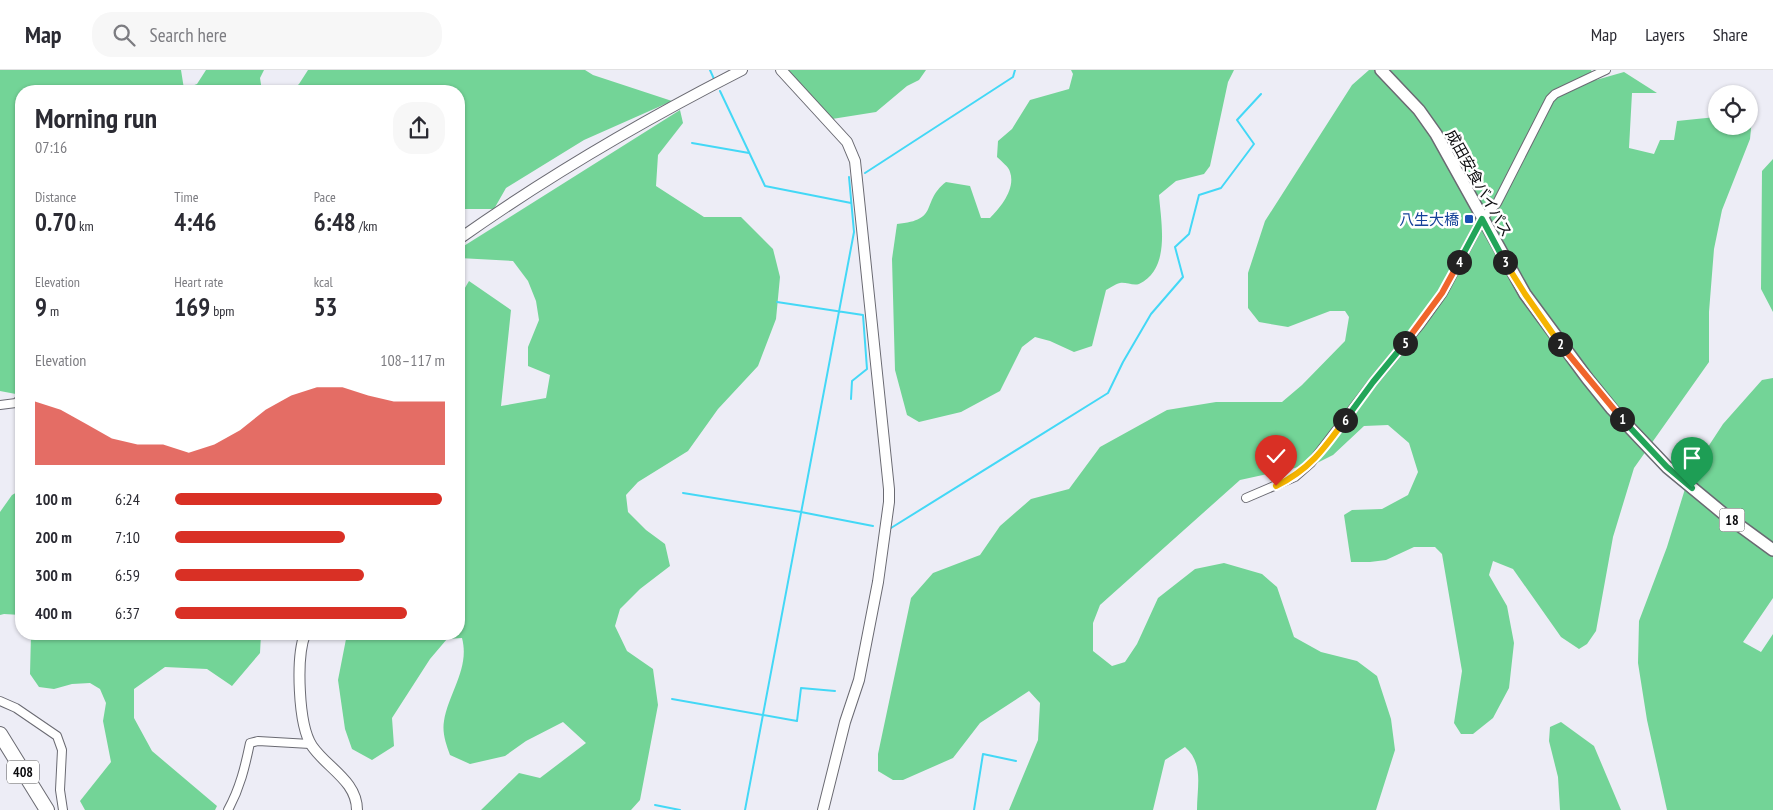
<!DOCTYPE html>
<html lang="en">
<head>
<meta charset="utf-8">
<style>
  :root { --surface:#fff; --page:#f7f7f7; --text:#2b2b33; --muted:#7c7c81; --line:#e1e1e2; --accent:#d93025 }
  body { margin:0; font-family:"PT Sans Narrow","Noto Sans JP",sans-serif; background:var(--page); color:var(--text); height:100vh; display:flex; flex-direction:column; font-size:19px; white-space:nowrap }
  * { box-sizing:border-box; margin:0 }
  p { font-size:16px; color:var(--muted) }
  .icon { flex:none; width:28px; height:28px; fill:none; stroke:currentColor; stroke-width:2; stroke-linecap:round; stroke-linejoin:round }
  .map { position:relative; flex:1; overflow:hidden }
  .drawer { position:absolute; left:15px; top:15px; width:450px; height:555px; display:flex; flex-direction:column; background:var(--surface); border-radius:20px; box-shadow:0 1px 4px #0004 }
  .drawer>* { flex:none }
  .buttons { position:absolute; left:1708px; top:15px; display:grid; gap:10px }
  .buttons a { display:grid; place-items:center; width:50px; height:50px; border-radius:50%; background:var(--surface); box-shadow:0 1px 4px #0004; font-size:25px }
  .pin { position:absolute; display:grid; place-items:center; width:42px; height:42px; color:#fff; margin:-51px -21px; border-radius:50% 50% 50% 0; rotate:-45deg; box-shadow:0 0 5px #0007 }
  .pin .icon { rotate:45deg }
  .km { position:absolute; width:25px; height:25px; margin:-12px; border-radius:50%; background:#222; color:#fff; font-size:14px; line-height:25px; text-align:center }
  .round { display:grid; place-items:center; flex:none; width:52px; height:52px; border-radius:20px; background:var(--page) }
  .summary { display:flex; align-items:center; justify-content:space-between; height:85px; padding:0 20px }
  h1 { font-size:28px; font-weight:700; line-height:38px }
  .stats { display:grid; grid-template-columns:repeat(3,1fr); gap:8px; height:85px; padding:5px 20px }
  .stats div { display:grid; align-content:center }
  .stats b { font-size:25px; font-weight:700 }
  .stats small { font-size:14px; font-weight:400 }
  .stats p { font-size:14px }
  .chart { height:140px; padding:10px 20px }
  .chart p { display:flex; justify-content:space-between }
  .chart svg { width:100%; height:90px; margin-top:5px; fill:var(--accent); opacity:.7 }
  ul { padding:0 20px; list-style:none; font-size:16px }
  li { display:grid; grid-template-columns:80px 60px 1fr; align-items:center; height:38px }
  li i { height:12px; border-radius:6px; background:var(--accent) }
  header { display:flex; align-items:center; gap:30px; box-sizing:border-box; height:70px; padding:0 25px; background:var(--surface); border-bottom:1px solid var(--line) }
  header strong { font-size:24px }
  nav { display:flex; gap:28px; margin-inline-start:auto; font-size:18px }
  .search { width:350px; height:45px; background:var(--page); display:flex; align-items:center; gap:12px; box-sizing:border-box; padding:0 18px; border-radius:20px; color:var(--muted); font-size:19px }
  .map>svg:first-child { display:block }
  .forest { fill:#73d497 }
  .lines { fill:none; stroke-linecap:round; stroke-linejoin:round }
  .stream { stroke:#43d8f6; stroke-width:2 }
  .street-casing { stroke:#6a6a72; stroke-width:10 }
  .secondary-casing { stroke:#6a6a72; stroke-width:12 }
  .primary-casing { stroke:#6a6a72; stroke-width:14 }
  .highway-casing { stroke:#6a6a72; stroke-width:16 }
  .street { stroke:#fff; stroke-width:8 }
  .secondary { stroke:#fff; stroke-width:10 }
  .primary { stroke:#fff; stroke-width:11 }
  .highway { stroke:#fff; stroke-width:14 }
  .split-1-casing { stroke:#fff; stroke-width:10 }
  .split-2-casing { stroke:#fff; stroke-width:10 }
  .split-3-casing { stroke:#fff; stroke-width:10 }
  .split-4-casing { stroke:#fff; stroke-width:10 }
  .split-5-casing { stroke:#fff; stroke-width:10 }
  .split-6-casing { stroke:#fff; stroke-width:10 }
  .split-7-casing { stroke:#fff; stroke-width:10 }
  .split-1 { stroke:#22a559; stroke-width:6 }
  .split-2 { stroke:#f0652b; stroke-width:6 }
  .split-3 { stroke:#f5b400; stroke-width:6 }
  .split-4 { stroke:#22a559; stroke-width:6 }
  .split-5 { stroke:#f0652b; stroke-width:6 }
  .split-6 { stroke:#22a559; stroke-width:6 }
  .split-7 { stroke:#f5b400; stroke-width:6 }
  .transit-dot { fill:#1a4fb4; stroke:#fff; stroke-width:2 }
  .labels { text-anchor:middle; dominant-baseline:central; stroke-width:5; stroke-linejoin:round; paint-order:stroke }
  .shield { fill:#fff; stroke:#555557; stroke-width:1 }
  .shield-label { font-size:14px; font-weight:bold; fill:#0c0c0f }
  .street-label { font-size:15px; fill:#0c0c0f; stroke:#fff }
  .transit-label { font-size:15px; fill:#164399; stroke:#fff; text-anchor:end }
</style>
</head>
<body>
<header>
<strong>Map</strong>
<div class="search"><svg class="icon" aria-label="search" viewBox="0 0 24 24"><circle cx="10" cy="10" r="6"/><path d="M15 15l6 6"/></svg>Search here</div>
<nav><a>Map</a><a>Layers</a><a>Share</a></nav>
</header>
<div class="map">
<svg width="1773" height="740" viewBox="0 0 1773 740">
  <rect width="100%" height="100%" fill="#ededf6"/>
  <!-- forest -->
  <path class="forest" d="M0,0H181L184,19L197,14L206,0H264L260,8L262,21H21V325L0,321Z
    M308,0H585L593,5L672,31L584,70L506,118L494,139H459V21H291L299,14Z
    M784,0H926L919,10L907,16L876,42L832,49Z
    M1071,0H1234L1228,12L1210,96L1204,104L1176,111L1159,125C1161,153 1171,199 1139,214C1133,216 1126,212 1120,213C1115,214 1110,218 1106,220L1092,276L1074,282L1050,271L1035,267L1022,277L1000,321L961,342L919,352L907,345L895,300L892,189L897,154C941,150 920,132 946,112L970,116L981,148H990C1000,138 1016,119 1010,102C1009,97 1001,91 997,87L998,71L1012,59L1030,30L1069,19L1073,4Z
    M1369,0H1591L1596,10L1624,2L1657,23H1632L1629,78L1654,84L1660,70H1674L1677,51L1716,47V56H1749V48L1752,49L1750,69L1722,140L1714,179L1709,242V292L1634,398L1613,467L1596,561L1587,574L1579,579L1561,567L1513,499L1493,491L1489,505L1507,536L1514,573L1509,618L1493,648L1473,664H1461L1454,653L1462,601L1442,484L1435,477H1414L1386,490L1370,492H1351L1344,445L1352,440L1382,439L1408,425L1418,402L1409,373L1388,355L1364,356L1333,385L1317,393L1240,410L1100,535L1093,553V581L1112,596L1125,592L1137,574L1158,528L1195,499L1224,493L1262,504L1277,517L1294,567L1321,582L1357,591L1377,606L1391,649L1395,680L1376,740H1197C1197,717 1204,693 1185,677L1165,690L1153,740H1009L1038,670L1040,633L1029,621L980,653L953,688L903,710H893L878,701V684L911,528L933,503L980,485L1000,456L1031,429L1069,419L1100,377L1167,340L1216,332H1282L1302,315L1345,271L1349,247L1345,241H1330L1288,257L1259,252L1248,238V203L1265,151L1352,15Z
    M680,40L683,53L658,85L656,116L704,147H741L773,179L780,207L776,249L758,296L718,339L688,381L638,412L626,425L628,442L646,460L665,474L670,496L640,519L620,539L615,556L627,581L653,599L658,635L640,730L631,740H481L519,703L540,708L586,673L563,652L526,671L505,686L470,694L450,685C446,674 442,663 444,651C449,622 470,598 462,568L447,569L430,589L392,648L394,676L372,690L352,679L345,659L338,610L347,564H459V228L469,211L511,240L501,336L546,328L550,305L528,296V277L539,250L536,231L528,211L513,191L459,188V179Z
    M1773,89V242L1761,219L1762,101Z
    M1773,308V528L1743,572L1761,582L1773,564V740H1667L1647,650L1638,593L1639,551L1667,477L1689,406L1723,354L1762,310Z
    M21,420V545L4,544L0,545V442L12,425Z
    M31,564H261L260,583L232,616L207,599L165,597L134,619V648L152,681L217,736L215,740H85L80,731L111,692L103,651L106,633L100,619L90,613L72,614L54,619L39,617L30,604Z
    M1561,652L1594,676L1621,740H1560L1558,707L1549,671L1550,657Z"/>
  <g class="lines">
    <!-- stream -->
    <path class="stream" d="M710,0L714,9
      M720,21L765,116L851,133
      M692,73L749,83
      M865,103L1013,7L1015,0
      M777,232L863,245L867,299L852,311L851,329
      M683,423L801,442L873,456
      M891,458L1108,323L1123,292L1151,244L1183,207L1175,177L1189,164L1199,125L1221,118L1254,74L1237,50L1261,24
      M672,629L797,651L801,618L835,621
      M655,735L680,740
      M745,740L854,162L849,107
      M974,740L983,684L1016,691"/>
    <defs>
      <path id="street" d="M0,335L16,333L21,328
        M1246,428L1295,407L1311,393L1373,312L1420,255L1443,223L1482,149L1497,133L1550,29L1555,24L1606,0
        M0,631L16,638L57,666L62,680L60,720L63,740
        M228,740C240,718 245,697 250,673L258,671L310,674"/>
      <path id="secondary" d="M781,0L847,72L855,91L889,419V432L878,512L859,610L845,652L823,740
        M459,169C548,106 644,50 742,0
        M305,564C296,587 298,655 312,676C327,698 357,711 357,740"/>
      <path id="primary" d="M1381,0L1419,40L1436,64L1525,224L1587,308L1612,339L1667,397L1725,445L1773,480"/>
      <path id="highway" d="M0,664L47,740"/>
    </defs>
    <!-- street casing -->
    <use href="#street" class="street-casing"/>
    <!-- secondary casing -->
    <use href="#secondary" class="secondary-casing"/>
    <!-- primary casing -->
    <use href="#primary" class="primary-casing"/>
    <!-- highway casing -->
    <use href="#highway" class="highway-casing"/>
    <!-- street -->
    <use href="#street" class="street"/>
    <!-- secondary -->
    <use href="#secondary" class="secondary"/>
    <!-- primary -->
    <use href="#primary" class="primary"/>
    <!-- highway -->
    <use href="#highway" class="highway"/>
  </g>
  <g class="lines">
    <defs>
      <path id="split-1" d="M1622,349L1667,397L1692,418"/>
      <path id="split-2" d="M1560,274L1622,349"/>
      <path id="split-3" d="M1505,192L1525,224L1560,274"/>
      <path id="split-4" d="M1459,192L1482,149L1505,192"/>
      <path id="split-5" d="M1405,273L1442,223L1459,192"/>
      <path id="split-6" d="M1345,350L1373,312L1405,273"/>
      <path id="split-7" d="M1276,416C1309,400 1324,379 1345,350"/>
    </defs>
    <!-- split-1 casing -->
    <use href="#split-1" class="split-1-casing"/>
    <!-- split-2 casing -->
    <use href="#split-2" class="split-2-casing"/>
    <!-- split-3 casing -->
    <use href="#split-3" class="split-3-casing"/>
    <!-- split-4 casing -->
    <use href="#split-4" class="split-4-casing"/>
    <!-- split-5 casing -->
    <use href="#split-5" class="split-5-casing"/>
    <!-- split-6 casing -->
    <use href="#split-6" class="split-6-casing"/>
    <!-- split-7 casing -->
    <use href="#split-7" class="split-7-casing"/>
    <!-- split-1 -->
    <use href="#split-1" class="split-1"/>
    <!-- split-2 -->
    <use href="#split-2" class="split-2"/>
    <!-- split-3 -->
    <use href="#split-3" class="split-3"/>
    <!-- split-4 -->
    <use href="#split-4" class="split-4"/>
    <!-- split-5 -->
    <use href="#split-5" class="split-5"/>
    <!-- split-6 -->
    <use href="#split-6" class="split-6"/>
    <!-- split-7 -->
    <use href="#split-7" class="split-7"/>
  </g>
  <!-- markers -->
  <rect class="transit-dot" x="1464" y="144" width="10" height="10" rx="2.5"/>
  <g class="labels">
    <!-- shield labels -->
    <g class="shield">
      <rect x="1719.5" y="438.5" width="25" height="23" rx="4"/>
      <rect x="7" y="690.5" width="32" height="23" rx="4"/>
    </g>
    <g class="shield-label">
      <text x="1732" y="450">18</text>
      <text x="23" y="702">408</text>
    </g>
    <!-- street labels -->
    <g class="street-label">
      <text transform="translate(1479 113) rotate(61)">成田安食バイパス</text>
    </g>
    <!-- transit labels -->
    <g class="transit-label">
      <text x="1459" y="149">八生大橋</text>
    </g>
  </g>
</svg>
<div class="buttons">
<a><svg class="icon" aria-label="locate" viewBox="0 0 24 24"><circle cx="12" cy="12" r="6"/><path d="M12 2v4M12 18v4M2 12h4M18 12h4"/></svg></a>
</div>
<div class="pin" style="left:1692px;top:418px;background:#1e9e55"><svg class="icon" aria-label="arrive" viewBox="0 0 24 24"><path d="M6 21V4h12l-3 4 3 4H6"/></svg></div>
<div class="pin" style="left:1276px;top:416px;background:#d93025"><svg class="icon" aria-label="check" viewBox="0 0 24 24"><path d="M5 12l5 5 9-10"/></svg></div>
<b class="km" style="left:1622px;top:349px">1</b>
<b class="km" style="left:1560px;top:274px">2</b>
<b class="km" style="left:1505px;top:192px">3</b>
<b class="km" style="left:1459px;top:192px">4</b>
<b class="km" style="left:1405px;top:273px">5</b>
<b class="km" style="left:1345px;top:350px">6</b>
<section class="drawer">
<div class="summary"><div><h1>Morning run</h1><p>07:16</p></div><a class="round"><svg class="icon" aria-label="share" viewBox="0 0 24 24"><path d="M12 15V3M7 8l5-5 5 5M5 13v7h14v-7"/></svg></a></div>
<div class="stats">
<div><p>Distance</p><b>0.70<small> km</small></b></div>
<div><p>Time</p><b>4:46</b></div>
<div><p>Pace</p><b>6:48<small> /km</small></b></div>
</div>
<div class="stats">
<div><p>Elevation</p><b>9<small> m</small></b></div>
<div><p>Heart rate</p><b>169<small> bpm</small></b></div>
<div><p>kcal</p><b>53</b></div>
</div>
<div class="chart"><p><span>Elevation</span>108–117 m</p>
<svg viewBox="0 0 160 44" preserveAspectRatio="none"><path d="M0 44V13L10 17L20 24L30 31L40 34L50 34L60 38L70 34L80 27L90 17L100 10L110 6L120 6L130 10L140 13L150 13L160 13V44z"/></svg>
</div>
<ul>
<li><b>100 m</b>6:24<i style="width:99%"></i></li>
<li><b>200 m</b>7:10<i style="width:63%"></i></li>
<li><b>300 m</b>6:59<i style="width:70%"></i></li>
<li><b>400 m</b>6:37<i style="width:86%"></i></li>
</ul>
</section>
</div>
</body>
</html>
